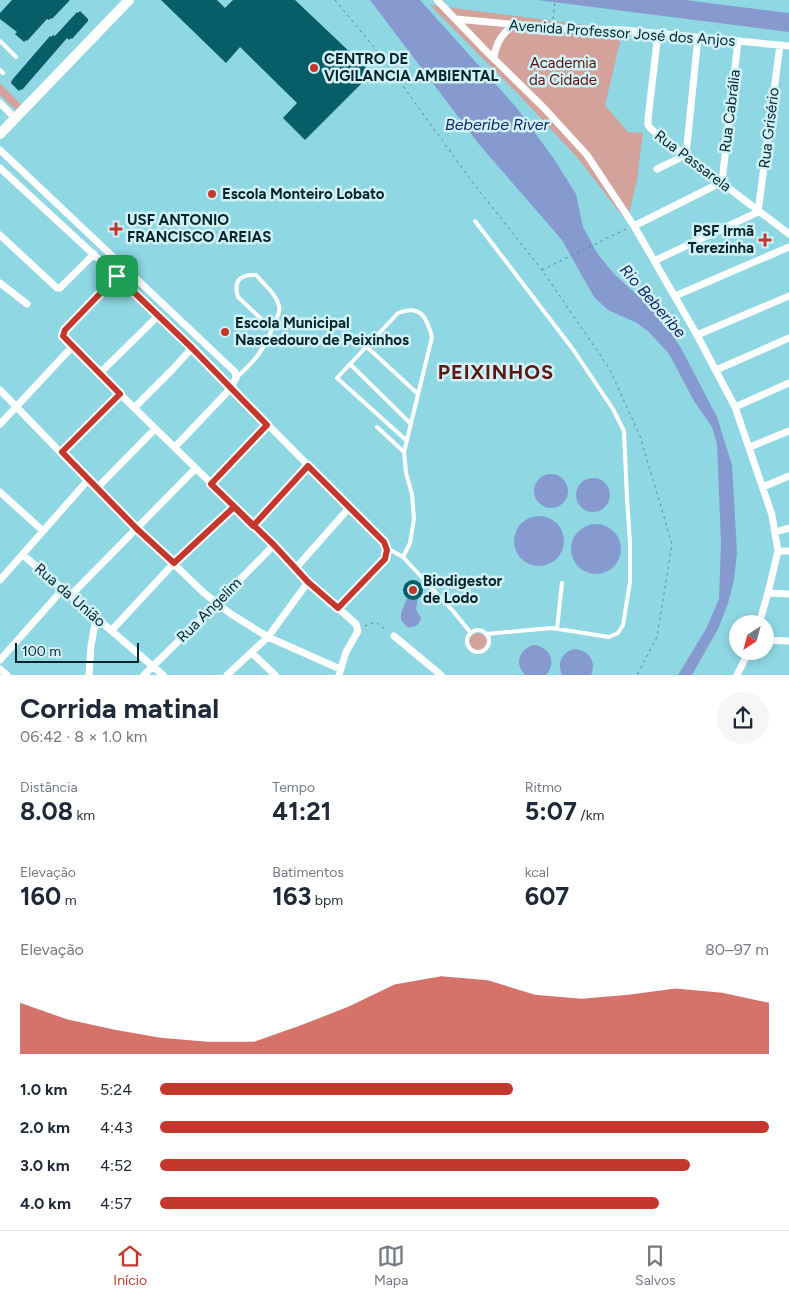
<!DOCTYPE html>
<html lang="pt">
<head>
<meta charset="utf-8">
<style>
  :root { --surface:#fff; --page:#f6f6f7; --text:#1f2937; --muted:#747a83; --line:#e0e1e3; --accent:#c4372c }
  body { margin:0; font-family:Figtree,sans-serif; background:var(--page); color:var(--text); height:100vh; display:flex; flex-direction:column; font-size:19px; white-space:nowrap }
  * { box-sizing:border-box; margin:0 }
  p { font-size:16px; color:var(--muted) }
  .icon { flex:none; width:28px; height:28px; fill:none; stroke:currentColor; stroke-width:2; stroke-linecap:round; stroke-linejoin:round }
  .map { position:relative; height:675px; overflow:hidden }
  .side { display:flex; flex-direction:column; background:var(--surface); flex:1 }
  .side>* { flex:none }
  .needle { width:32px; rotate:216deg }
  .tools { position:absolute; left:729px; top:615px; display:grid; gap:10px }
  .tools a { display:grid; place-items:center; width:45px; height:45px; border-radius:50%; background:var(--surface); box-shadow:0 2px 8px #0003; font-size:25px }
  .scale { position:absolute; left:15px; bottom:12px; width:124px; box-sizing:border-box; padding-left:5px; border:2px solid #06252a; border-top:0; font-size:14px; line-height:18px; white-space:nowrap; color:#06252a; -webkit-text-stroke:4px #cff1f7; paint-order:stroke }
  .pin { position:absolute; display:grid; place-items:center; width:42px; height:42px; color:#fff; margin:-21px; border-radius:10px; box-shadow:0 2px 8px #0006 }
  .round { display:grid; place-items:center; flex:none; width:52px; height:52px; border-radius:26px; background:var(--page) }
  .headline { display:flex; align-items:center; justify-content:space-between; height:85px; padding:0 20px }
  h1 { font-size:28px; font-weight:700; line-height:38px }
  .metrics { display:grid; grid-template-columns:repeat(3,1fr); gap:8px; height:85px; padding:5px 20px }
  .metrics div { display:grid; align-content:center }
  .metrics b { font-size:25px; font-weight:700 }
  .metrics small { font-size:14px; font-weight:400 }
  .metrics p { font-size:14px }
  .chart { height:140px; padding:10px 20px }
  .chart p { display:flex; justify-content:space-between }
  .chart svg { width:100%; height:90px; margin-top:5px; fill:var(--accent); opacity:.7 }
  ul { padding:0 20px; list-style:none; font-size:16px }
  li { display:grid; grid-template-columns:80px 60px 1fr; align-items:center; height:38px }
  li i { height:12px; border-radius:6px; background:var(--accent) }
  .dock { display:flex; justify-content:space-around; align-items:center; height:70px; border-top:1px solid var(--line); background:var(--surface); font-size:14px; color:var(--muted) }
  .dock a { display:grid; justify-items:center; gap:2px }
  .dock .current { color:var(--accent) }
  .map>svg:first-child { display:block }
  .green { fill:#d2a29b }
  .water { fill:#879ad0 }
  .building { fill:#075d68 }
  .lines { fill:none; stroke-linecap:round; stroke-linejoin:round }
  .path { stroke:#538992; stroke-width:1; stroke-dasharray:2.5 4; stroke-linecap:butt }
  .lane { stroke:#fff; stroke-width:4 }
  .street { stroke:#fff; stroke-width:7 }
  .secondary { stroke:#fff; stroke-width:10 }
  .route-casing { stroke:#fff; stroke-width:10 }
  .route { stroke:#c4372c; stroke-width:6 }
  .poi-dot { fill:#c4372c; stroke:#cff1f7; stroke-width:2 }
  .labels { text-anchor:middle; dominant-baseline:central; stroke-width:5; stroke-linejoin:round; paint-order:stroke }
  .street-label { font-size:15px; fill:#06252a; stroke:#cff1f7 }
  .poi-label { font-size:15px; font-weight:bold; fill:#06252a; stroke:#cff1f7; text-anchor:start }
  .park-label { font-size:15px; fill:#5f100b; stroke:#cff1f7 }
  .water-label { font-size:16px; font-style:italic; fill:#172664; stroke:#cff1f7 }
  .district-label { font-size:20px; font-weight:bold; letter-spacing:1px; fill:#5c1812; stroke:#cff1f7 }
</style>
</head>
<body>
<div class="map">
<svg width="789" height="675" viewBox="0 0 789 675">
  <rect width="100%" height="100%" fill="#8fd7e3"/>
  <!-- green -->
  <path class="green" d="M430,5L623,30L605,105L628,132L643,133L637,180L627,222L577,157L520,96Z
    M0,83L21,104L16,110L0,95Z
    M469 642a9 9 0 1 1 18 0a9 9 0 1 1-18 0Z"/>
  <!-- water -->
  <path class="water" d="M370,0H420L516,107L554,159L576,194L583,227L597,253L614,274L645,302L663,322L681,348L717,417L732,465L737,552L734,580L728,603L719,627L692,675H678L706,629L719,599L721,543L717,444L712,427L694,401L669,354L649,332L637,323L608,310L594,297L562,240L478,143Z
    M537,0H685L789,13V32Z
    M534 491a17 17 0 1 1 34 0a17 17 0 1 1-34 0Z
    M576 495a17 17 0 1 1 34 0a17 17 0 1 1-34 0Z
    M514 541a25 25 0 1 1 50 0a25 25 0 1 1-50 0Z
    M571 549a25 25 0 1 1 50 0a25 25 0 1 1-50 0Z
    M407,598L412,600L418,598L416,609L421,618C419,625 415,628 407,627L401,620V613Z
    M533,645C549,646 558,662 546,675H525C514,664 519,650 533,645Z
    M574,649C589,650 597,661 591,675H562C557,663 561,653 574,649Z"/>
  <!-- building -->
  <path class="building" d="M12,0H70L52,19L51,18L49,20L47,19L27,41L26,40L24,42L15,34L17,32L0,19V13Z
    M161,0H217L225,8L233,0H295L372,73L305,140L283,118L297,103L240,47L226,63Z
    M80,11L88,19V21L72,39L71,38L69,40L67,38L22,90L21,89L19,91L11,83L12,80L50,36L51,37L53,35L55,36L77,12L78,13Z
    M403 590a10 10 0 1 1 20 0a10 10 0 1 1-20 0Z"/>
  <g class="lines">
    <!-- path -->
    <path class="path" d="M335,0L382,57L473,183L542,270L609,368L640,436L672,544L657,637L637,675
      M553,19L555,0
      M542,270L626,229
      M365,626L376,622L387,631"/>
    <!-- lane -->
    <path class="lane" d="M0,41L16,57
      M0,70L3,73
      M475,221L572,348L613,409L624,431L627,499L630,542V582L623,625L618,633L609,637L552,628L486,634
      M367,347L418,394
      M350,364L410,423
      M236,378C256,360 264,350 274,324C276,319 281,312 279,306C276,294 264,284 256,275C240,274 233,281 238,297L272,329
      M377,427L404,452
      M387,548L403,557L453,611L471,633
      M403,557L410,543L414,519L412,494L406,473L404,452L432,337C427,318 421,304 398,313L337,378L406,440
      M557,629L562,583
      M467 641a11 11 0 1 1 22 0a11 11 0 1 1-22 0Z"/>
    <!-- street -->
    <path class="street" d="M437,0L485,50L544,108L587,155L634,226L697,335L735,407L772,515L778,551L768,593L759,624
      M456,19L553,28L623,30L789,46
      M658,33L648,119V125L651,129L789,234
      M494,59C495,45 502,33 514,25
      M0,103L15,118
      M0,150L235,372L236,378L231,388L175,447
      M0,168L117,276L192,348L384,542L387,550L385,559L339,608
      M657,169L686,155L698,37
      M634,226L722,182L738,41
      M0,235L57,288H60L94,254
      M654,261L758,212L780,45
      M117,276L65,330L63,337L64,339L274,545L308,582L356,624L358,631L346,652L339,675
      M0,283L27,304
      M675,296L789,247
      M697,335L789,296
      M716,370L789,338
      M100,373L158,316
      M0,390L96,489L204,593L231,614L268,637L340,669
      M735,407L789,383
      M134,408L172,370L192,348
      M0,424L72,347
      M750,447L789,431
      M62,452L120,394
      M211,484L267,425
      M763,487L789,476
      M96,489L155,429
      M0,492L43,531
      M253,525L308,466
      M775,532L789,528
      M778,551H789
      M23,555L163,675
      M295,569L349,508
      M0,580L88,480
      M768,593L789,594
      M70,596L195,469
      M111,631L174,563L234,507
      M394,636L441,675
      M765,640L789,641
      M252,653L275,675
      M0,660L63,589
      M0,669L7,675
      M89,675L91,646L96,618
      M144,675L217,603L274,545
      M227,675L268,637L308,582
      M737,675L749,651"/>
    <!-- secondary -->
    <path class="secondary" d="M0,134L129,0"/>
  </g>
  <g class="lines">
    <defs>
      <path id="route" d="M117,276L65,330L63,336L120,394L62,452L137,529L174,563L234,507L253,526L308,466L384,542L387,550L385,559L338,608L308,582L274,545L211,484L267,425L192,348L117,276"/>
    </defs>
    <!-- route casing -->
    <use href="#route" class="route-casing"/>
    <!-- route -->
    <use href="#route" class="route"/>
  </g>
  <!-- markers -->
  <g class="poi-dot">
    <circle cx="314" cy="68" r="5"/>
    <circle cx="212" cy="194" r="5"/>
    <path d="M113.5 221.5h5v5h5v5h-5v5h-5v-5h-5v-5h5z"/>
    <path d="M762.5 232.5h5v5h5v5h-5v5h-5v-5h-5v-5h5z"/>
    <circle cx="225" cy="332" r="5"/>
    <circle cx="413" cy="590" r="5"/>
  </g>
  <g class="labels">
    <!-- street labels -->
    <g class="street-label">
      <text transform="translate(622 33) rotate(4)">Avenida Professor José dos Anjos</text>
      <text transform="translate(730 111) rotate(-83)">Rua Cabrália</text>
      <text transform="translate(769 128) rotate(-83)">Rua Grisério</text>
      <text transform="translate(693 161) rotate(37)">Rua Passarela</text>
      <text transform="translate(70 595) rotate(41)">Rua da União</text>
      <text transform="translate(209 610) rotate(-45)">Rua Angelim</text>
    </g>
    <!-- poi labels -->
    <g class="poi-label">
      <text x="324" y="59">CENTRO DE<tspan x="324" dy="17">VIGILANCIA AMBIENTAL</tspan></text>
      <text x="222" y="194">Escola Monteiro Lobato</text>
      <text x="127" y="220">USF ANTONIO<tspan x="127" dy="17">FRANCISCO AREIAS</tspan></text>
      <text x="754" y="231" text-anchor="end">PSF Irmã<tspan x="754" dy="17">Terezinha</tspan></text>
      <text x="235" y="323">Escola Municipal<tspan x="235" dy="17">Nascedouro de Peixinhos</tspan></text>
      <text x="423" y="581">Biodigestor<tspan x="423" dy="17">de Lodo</tspan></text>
    </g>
    <!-- park labels -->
    <g class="park-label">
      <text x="563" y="63">Academia<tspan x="563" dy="17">da Cidade</tspan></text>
    </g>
    <!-- water labels -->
    <g class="water-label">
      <text x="497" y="124">Beberibe River</text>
      <text transform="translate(653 301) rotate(49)">Rio Beberibe</text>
    </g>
    <!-- district labels -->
    <g class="district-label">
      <text x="496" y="372">PEIXINHOS</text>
    </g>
  </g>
</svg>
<div class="tools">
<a><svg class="needle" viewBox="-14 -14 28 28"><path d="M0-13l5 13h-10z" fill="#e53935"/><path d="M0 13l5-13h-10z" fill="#747a83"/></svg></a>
</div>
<div class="scale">100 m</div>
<div class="pin" style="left:117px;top:276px;background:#1e9e55"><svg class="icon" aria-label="arrive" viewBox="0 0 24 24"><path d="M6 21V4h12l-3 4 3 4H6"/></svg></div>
</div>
<section class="side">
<div class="headline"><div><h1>Corrida matinal</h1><p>06:42 · 8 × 1.0 km</p></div><a class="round"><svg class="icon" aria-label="share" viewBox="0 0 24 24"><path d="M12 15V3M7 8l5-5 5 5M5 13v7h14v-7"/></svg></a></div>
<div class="metrics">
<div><p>Distância</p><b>8.08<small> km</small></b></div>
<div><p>Tempo</p><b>41:21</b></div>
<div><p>Ritmo</p><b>5:07<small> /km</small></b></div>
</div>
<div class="metrics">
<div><p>Elevação</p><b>160<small> m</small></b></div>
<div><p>Batimentos</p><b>163<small> bpm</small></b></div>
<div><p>kcal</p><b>607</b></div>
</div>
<div class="chart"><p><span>Elevação</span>80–97 m</p>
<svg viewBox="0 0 160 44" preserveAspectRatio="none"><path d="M0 44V19L10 27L20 32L30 36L40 38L50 38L60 30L70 21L80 10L90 6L100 8L110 15L120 17L130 15L140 12L150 14L160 19V44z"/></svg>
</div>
<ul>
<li><b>1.0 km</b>5:24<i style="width:58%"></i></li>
<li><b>2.0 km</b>4:43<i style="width:100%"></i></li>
<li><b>3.0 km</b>4:52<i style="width:87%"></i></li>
<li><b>4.0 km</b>4:57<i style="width:82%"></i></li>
</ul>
</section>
<nav class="dock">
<a class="current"><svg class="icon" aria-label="home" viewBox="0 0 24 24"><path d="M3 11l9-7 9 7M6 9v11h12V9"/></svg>Início</a>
<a><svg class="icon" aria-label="map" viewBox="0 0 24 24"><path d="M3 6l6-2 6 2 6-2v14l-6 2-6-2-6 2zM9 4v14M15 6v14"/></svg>Mapa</a>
<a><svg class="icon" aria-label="saved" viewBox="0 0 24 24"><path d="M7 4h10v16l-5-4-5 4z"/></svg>Salvos</a>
</nav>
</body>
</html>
